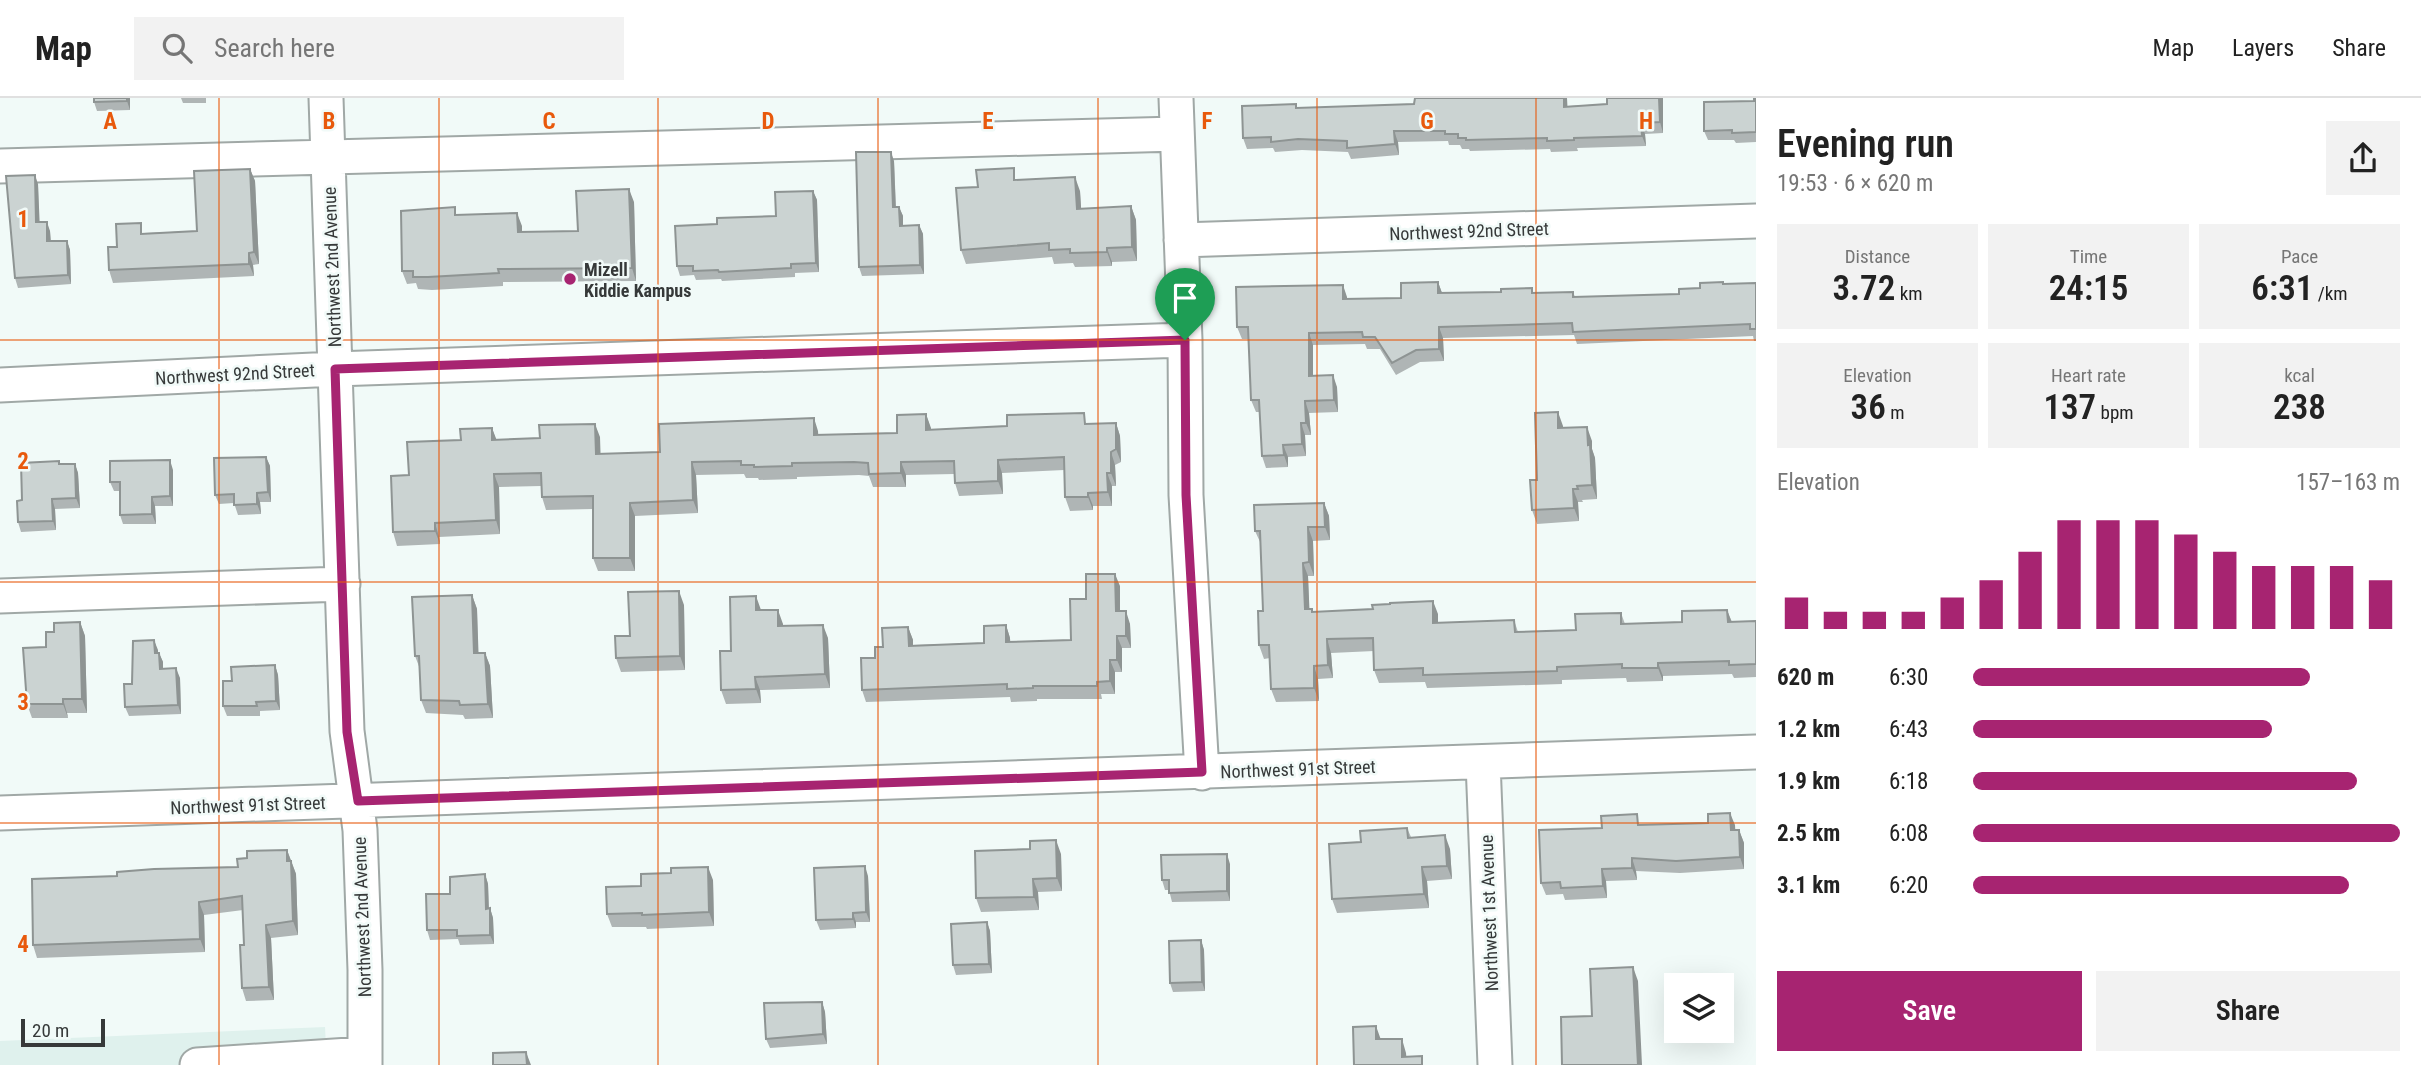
<!DOCTYPE html>
<html lang="en">
<head>
<meta charset="utf-8">
<style>
  :root { --surface:#fff; --page:#f2f2f2; --text:#222; --muted:#767676; --line:#e0e0e0; --accent:#a72471 }
  body { margin:0; font-family:"Roboto Condensed",sans-serif; background:var(--page); color:var(--text); height:100vh; display:flex; flex-direction:column; font-size:26px; white-space:nowrap }
  * { box-sizing:border-box; margin:0 }
  p { font-size:23px; color:var(--muted) }
  .icon { flex:none; width:38px; height:38px; fill:none; stroke:currentColor; stroke-width:2; stroke-linecap:round; stroke-linejoin:round }
  .map { position:relative; flex:1; overflow:hidden }
  .drawer { display:flex; flex-direction:column; background:var(--surface); width:665px }
  .drawer>* { flex:none }
  .fabs { position:absolute; left:1664px; top:875px; display:grid; gap:14px }
  .fabs a { display:grid; place-items:center; width:70px; height:70px; border-radius:0px; background:var(--surface); box-shadow:0 7px 28px #0002; font-size:35px }
  .scale { position:absolute; left:21px; bottom:18px; width:84px; box-sizing:border-box; padding-left:7px; border:4px solid #363939; border-top:0; font-size:19px; line-height:24px; white-space:nowrap; color:#363939; -webkit-text-stroke:5px #f1faf8; paint-order:stroke }
  .pin { position:absolute; display:grid; place-items:center; width:60px; height:60px; color:#fff; margin:-72px -30px; border-radius:50% 50% 50% 0; rotate:-45deg; box-shadow:0 0 7px #0007 }
  .pin .icon { rotate:45deg }
  .round { display:grid; place-items:center; flex:none; width:74px; height:74px; border-radius:0px; background:var(--page) }
  .head { display:flex; align-items:center; justify-content:space-between; height:119px; padding:0 21px }
  h1 { font-size:38px; font-weight:600; line-height:52px }
  .stats { display:grid; grid-template-columns:repeat(3,1fr); gap:10px; height:119px; padding:7px 21px }
  .stats div { display:grid; align-content:center; border-radius:0px; background:var(--page); text-align:center }
  .stats b { font-size:35px; font-weight:600 }
  .stats small { font-size:19px; font-weight:400 }
  .stats p { font-size:19px }
  .chart { height:196px; padding:14px 21px }
  .chart p { display:flex; justify-content:space-between }
  .chart svg { width:100%; height:126px; margin-top:7px; stroke:var(--accent); stroke-width:6 }
  .cta { display:flex; gap:14px; margin-top:auto; padding:14px 21px }
  .cta a { flex:1; height:80px; border-radius:0px; background:var(--accent); color:#fff; font-size:28px; font-weight:600; line-height:80px; text-align:center }
  .cta a+a { background:var(--page); color:var(--text) }
  ul { padding:0 21px; list-style:none; font-size:23px }
  li { display:grid; grid-template-columns:112px 84px 1fr; align-items:center; height:52px }
  li i { height:18px; border-radius:9px; background:var(--accent) }
  header { display:flex; align-items:center; gap:42px; box-sizing:border-box; height:98px; padding:0 35px; background:var(--surface); border-bottom:2px solid var(--line) }
  header strong { font-size:33px }
  nav { display:flex; gap:38px; margin-inline-start:auto; font-size:24px }
  .search { width:490px; height:63px; background:var(--page); display:flex; align-items:center; gap:18px; box-sizing:border-box; padding:0 24px; border-radius:0px; color:var(--muted); font-size:26px }
  main { display:flex; flex:1; min-height:0 }
  .map>svg:first-child { display:block }
  .built { fill:#dff1ed }
  .lines { fill:none; stroke-linecap:round; stroke-linejoin:round }
  .minor-casing { stroke:#a0a8a6; stroke-width:37 }
  .minor { stroke:#fff; stroke-width:33 }
  .wall { fill:#afb5b5 }
  .shaded-wall { fill:#8e9493 }
  .building { fill:#cbd3d2; stroke:#8e9493; stroke-width:2 }
  .route-casing { stroke:#fff; stroke-width:14 }
  .route { stroke:#a72471; stroke-width:9 }
  .grid { fill:none; stroke:#e8590c; stroke-width:2; stroke-opacity:0.55 }
  .poi-dot { fill:#a72471; stroke:#f1faf8; stroke-width:2.5 }
  .labels { text-anchor:middle; dominant-baseline:central; stroke-width:5; stroke-linejoin:round; paint-order:stroke }
  .street-label { font-size:18px; fill:#363939; stroke:#f1faf8 }
  .poi-label { font-size:18px; font-weight:bold; fill:#363939; stroke:#f1faf8; text-anchor:start }
  .grid-label { font-size:23px; text-anchor:middle; font-weight:bold; fill:#e8590c; stroke:#f1faf8; stroke-width:5; stroke-linejoin:round; paint-order:stroke }
</style>
</head>
<body>
<header>
<strong>Map</strong>
<div class="search"><svg class="icon" aria-label="search" viewBox="0 0 24 24"><circle cx="10" cy="10" r="6"/><path d="M15 15l6 6"/></svg>Search here</div>
<nav><a>Map</a><a>Layers</a><a>Share</a></nav>
</header>
<main>
<div class="map">
<svg width="1756" height="967" viewBox="0 0 1756 967">
  <rect width="100%" height="100%" fill="#f1faf8"/>
  <!-- built -->
  <path class="built" d="M325,929L327,967H0V943Z"/>
  <g class="lines">
    <defs>
      <path id="minor" d="M326,0L347,633L360,732L365,872V967
        M1176,0L1185,242L1186,397L1202,675
        M0,68L1177,36
        M1181,142L1756,123
        M0,287L335,271L1185,242
        M0,498L343,486
        M1483,664L1495,967
        M0,715L1756,654
        M197,967L365,956"/>
    </defs>
    <!-- minor casing -->
    <use href="#minor" class="minor-casing"/>
    <!-- minor -->
    <use href="#minor" class="minor"/>
  </g>
  <!-- wall -->
  <path class="wall" d="M130,0V12L97,13L94,4Z
    M181,0H206V5H183Z
    M1567,0V8L1607,6V0H1663V35L1645,36L1646,48L1577,50L1578,53L1551,54L1550,51L1470,53L1469,51H1462L1460,47H1449L1448,43L1398,44L1399,57L1351,61L1348,54L1302,52L1275,54L1273,50L1247,51L1243,40L1298,10Z
    M1756,0V44L1736,45L1734,42H1708L1704,33L1754,3Z
    M894,63L896,109H899L903,118V127H919L923,136L924,176L862,178L859,169Z
    M250,71L255,83L259,166L253,167L254,178L113,185L109,172L117,149L144,135L197,133Z
    M1018,82L1080,93L1081,111L1131,108L1136,122L1137,163L1112,164V168L1075,169L1073,165L1054,166L1052,159L966,166L961,152L978,89Z
    M38,86L39,124L50,133L51,143H67L70,152L71,186L18,190L15,180Z
    M813,93L817,102L819,174L795,175V179L722,183L721,181L696,182L694,177L680,178L677,168L717,126L776,118Z
    M634,104L636,183L503,184V188L432,192L418,191L416,185L407,186L402,173L458,117L522,128V134L578,133Z
    M1438,184L1442,195L1573,194L1575,199L1679,196L1700,190L1724,186L1756,185V243H1754L1753,238L1577,246L1574,237L1443,240L1444,263L1420,264L1396,277L1380,251H1367L1365,246L1313,247V278L1337,289L1338,314L1309,315L1311,337H1305L1306,358L1288,359V369L1266,370L1262,358L1260,314H1256L1251,302L1249,241H1242L1237,229L1347,199V201L1401,200Z
    M926,316L931,332L1116,325L1120,338L1121,364L1115,367L1116,388H1112V408H1093V412L1070,413L1065,399L1064,372L1002,375L1003,396L959,398L955,385L954,376L906,377V389H873L869,378L859,377L797,379V381L759,382L758,380H746L744,376L696,377L698,415L635,418V473H598L593,460V411L546,412L542,399L541,388L499,389L500,436L439,439L440,446L397,448L393,434L409,377L492,330L496,342L600,339V356L660,354L818,333V337L897,335Z
    M1563,328V330L1592,343V351L1595,360L1597,401L1582,402L1583,404H1578L1579,423L1537,426L1532,412L1537,382Z
    M266,359L270,368L271,404H260L261,416L238,417L234,405L219,406L215,397Z
    M61,366H75L78,375L80,410L55,411L56,432L21,434L18,424L22,402Z
    M173,372V408H155L156,426H123L120,417V393H114L110,384Z
    M1324,405L1329,418L1330,442L1313,443L1314,478H1308L1309,511H1312L1313,514L1438,516V525L1514,522L1518,534L1576,532L1621,515L1625,526L1682,524L1727,512L1732,524L1756,523V579L1734,580L1732,576L1663,578V583L1627,584L1626,580L1562,582V586L1427,590L1425,584L1379,585L1374,572V553L1331,555L1333,580L1318,581L1319,603L1276,604L1271,591L1270,560L1264,561L1259,547L1263,513L1261,446L1255,433Z
    M1120,488V513L1130,526L1131,550H1122V574H1115V596H1101L1102,601H1037V603L1011,604L1010,599L866,604L862,592L875,560L883,549L908,529L913,542V547L984,545L1006,527L1010,540V544L1071,542L1086,501Z
    M472,497L477,511L478,555H485L490,568L493,620L465,621L463,617L426,615L421,602L420,571L415,558Z
    M684,507L685,572L621,574L616,560Z
    M761,512L783,526V528L828,540L830,590L760,592L761,605L726,606L721,592L731,553Z
    M80,524L85,538L87,615H67L68,620H32L27,606L46,549L54,534Z
    M154,542L158,555H159L163,564V571L180,580L181,616L129,618L125,609L132,586Z
    M275,567L278,577L280,612L260,613V618H227L223,608L232,583Z
    M1641,727H1735V732H1739L1744,745V771L1680,775L1636,773L1637,782L1606,783L1607,800L1565,802L1563,796L1546,797L1541,785L1602,730Z
    M1407,730L1411,739L1450,751L1452,781L1427,783L1429,810L1337,815L1332,801L1361,744Z
    M287,752L296,776L298,837L271,840L274,902L246,903L242,890L244,847L243,812L204,817L205,854L37,860L33,847L117,778L238,769L247,760Z
    M1061,756L1062,793L1038,794L1039,812L981,814L976,800Z
    M1230,766V803L1172,804L1169,792H1165L1162,782Z
    M485,776L488,786L489,810H490L493,820L494,846L460,847L458,841L430,842L427,832L450,796Z
    M868,778L870,824H856V830L820,832L816,822Z
    M713,782L714,828L647,831L646,829H612L607,816L641,788Z
    M987,824L990,833L992,875L956,877L953,867Z
    M1201,842L1204,852L1205,893L1173,894L1170,885Z
    M822,904L825,914L827,946L770,950L766,941Z"/>
  <!-- shaded-wall -->
  <path class="shaded-wall" d="M127,0H130V12L127,3Z
    M1564,0H1567L1568,19L1564,9Z
    M1659,0H1663V35L1660,24Z
    M1641,25L1645,36L1646,48L1642,38Z
    M1394,33L1398,44L1399,57L1395,46Z
    M891,54L894,63L896,118L893,109Z
    M250,71L255,83L259,166L254,154Z
    M35,77L38,86L40,133L36,124Z
    M1075,79L1080,93L1082,124L1077,111Z
    M629,91L634,104L636,183L632,170Z
    M813,93L817,102L819,174L816,165Z
    M1131,108L1136,122L1137,163L1132,149Z
    M899,109L903,118V137L900,128Z
    M517,115L522,128V147L518,134Z
    M47,124L50,133L51,153L47,143Z
    M919,127L923,136L924,176L920,167Z
    M67,143L70,152L71,186L68,177Z
    M1107,150L1112,164V168L1107,154Z
    M249,155L253,167L254,178L249,166Z
    M1438,184L1442,195H1438Z
    M1343,187L1347,199V213L1343,201Z
    M1439,229L1443,240L1444,263L1439,251Z
    M1309,235L1313,247V290L1309,278Z
    M1333,277L1337,289L1338,314L1334,302Z
    M1305,303L1309,315L1311,337L1306,325Z
    M1558,314L1563,328V343L1558,330Z
    M926,316L931,330V345L926,332Z
    M814,320L818,333L819,350L814,337Z
    M1116,325L1120,338L1121,364L1116,351Z
    M1301,325L1305,337L1306,358L1302,346Z
    M595,326L600,339L601,370L596,356Z
    M1587,329L1592,343V351L1595,360L1597,401L1592,387Z
    M492,330L497,343L492,342Z
    M1283,347L1288,359V369L1284,357Z
    M1111,354L1115,367L1116,388L1111,375Z
    M266,359L270,368L271,404L268,394Z
    M170,362L173,372V408L170,398Z
    M998,362L1002,375L1003,396L998,383Z
    M692,364L696,377L698,415L693,402Z
    M901,364L906,377V389L901,375Z
    M75,366L78,375L80,410L76,400Z
    M1107,375L1112,388V408L1108,394Z
    M494,376L499,389L500,436L496,422Z
    M1573,391L1578,404L1579,423L1574,410Z
    M257,395L260,404L261,416L257,406Z
    M1088,395L1093,408V412L1088,399Z
    M152,399L155,408L156,426L152,416Z
    M52,401L55,411L56,432L53,423Z
    M630,405L635,418V473L630,460Z
    M1324,405L1329,418L1330,442L1325,429Z
    M435,425L439,439L440,446L435,433Z
    M1308,429L1313,443L1314,478L1309,464Z
    M1303,465L1308,478L1310,524L1305,511Z
    M1115,476L1120,488V526L1116,513Z
    M679,493L684,507L685,572L680,558Z
    M472,497L477,511L479,569L474,555Z
    M756,498L761,512H756Z
    M1433,503L1438,516V538L1433,525Z
    M778,512L783,526V542L778,528Z
    M1727,512L1732,525L1728,524Z
    M1126,513L1130,526L1131,550L1126,538Z
    M80,524L85,538L87,615L82,601Z
    M823,527L828,540L830,590L825,576Z
    M1006,527L1010,540L1011,556L1006,544Z
    M908,529L913,542V560L909,548Z
    M1117,538L1122,550V574L1117,562Z
    M1327,541L1331,555L1333,580L1328,567Z
    M154,542L158,552V564L155,555Z
    M159,555L163,564V580L160,571Z
    M485,555L490,568L493,620L488,606Z
    M1110,562L1115,574V596L1110,583Z
    M1658,565L1663,578V583L1658,570Z
    M275,567L278,577L280,612L276,603Z
    M1314,568L1318,581L1319,603L1314,590Z
    M176,570L180,580L181,616L178,607Z
    M755,579L760,592L761,605L756,591Z
    M63,601L67,615L68,620L63,606Z
    M1730,715L1735,727L1736,745L1731,732Z
    M1739,732L1744,745V771L1740,759Z
    M1445,737L1450,751L1452,781L1447,768Z
    M1056,742L1061,756L1062,793L1057,780Z
    M287,752L296,776L298,837L293,823Z
    M1227,756L1230,766V803L1227,793Z
    M1632,760L1636,773L1637,782L1632,770Z
    M865,768L868,778L870,824L866,814Z
    M708,769L713,782L714,828L709,814Z
    M1422,769L1427,783L1429,810L1424,796Z
    M1602,771L1606,783L1607,800L1603,788Z
    M485,776L488,786L489,820L486,811Z
    M1033,781L1038,794L1039,812L1034,799Z
    M199,804L204,817L205,854L200,841Z
    M490,810L493,820L494,846L490,837Z
    M853,815L856,824V830L853,821Z
    M987,824L990,833L992,875L989,866Z
    M266,827L271,840L274,902L269,889Z
    M1201,842L1204,852L1205,893L1202,884Z
    M1633,869L1638,883L1642,967H1638Z
    M822,904L825,914L827,946L823,936Z
    M1376,928L1381,942L1376,941Z
    M1402,941L1406,955L1407,967L1402,959Z
    M526,954L531,967H527Z"/>
  <!-- building -->
  <path class="building" d="M94,0H127V3L94,4Z
    M1415,0H1564V9L1607,6V0H1659L1660,24L1641,25L1642,38L1574,40V42L1547,43V40L1466,42V40H1458V36H1445V33H1394L1395,46L1347,50V43L1298,41L1271,44V39L1243,40L1242,8L1296,6V10L1414,6Z
    M1754,0H1756V34L1732,35V32L1704,33V4L1754,3Z
    M856,54H891L893,109H899L900,128L919,127L920,167L859,169Z
    M1014,70V82L1075,79L1077,111L1131,108L1132,149L1107,150V154L1070,155V151L1049,152V145L961,152L956,90L978,89L976,72Z
    M250,71L254,154L249,155V166L109,172L108,149H117L116,126L141,125V136L197,133L194,73Z
    M35,77L36,124H47V143H67L68,177L15,180L6,78Z
    M629,91L632,170L498,171L499,175L428,179H413V173H402L401,113L455,109V117L517,115L518,134L578,133L576,93Z
    M813,93L816,165L791,166V170L719,174L718,172L693,173V168H677L675,128L717,126V120L776,118L775,94Z
    M1438,184V195L1501,194V191L1532,190V195L1573,194V199L1679,196V191L1700,190V185L1723,184V186L1756,185V231H1750V226L1573,234L1572,225L1439,229V251L1416,252L1392,265L1375,239H1363L1362,234L1309,235V278L1333,277L1334,302L1305,303L1306,325H1301L1302,346L1283,347L1284,357L1262,358L1259,302H1251L1248,229H1237L1236,189L1343,187V201L1401,200V185Z
    M1558,314V330L1587,329L1588,347L1590,346L1592,387L1577,388L1578,391H1573L1574,410L1532,412L1530,382H1537L1535,315Z
    M1084,315L1085,326L1116,325V351L1111,354V375H1107L1108,394L1088,395V399H1065L1064,359L998,362V383L955,385L954,363L901,364V375L869,376L868,365L854,364L792,365V368L754,369V367H741V363L692,364L693,402L630,405V460H593V398L542,399L541,375L494,376L496,422L435,425V433L393,434L391,378L409,377L407,344L461,342L460,331L492,330V342L540,340L539,327L595,326L596,356L660,354L659,326L814,320V337L897,335V317L926,316V332L1007,328V317Z
    M266,359L268,394L257,395V406L234,407V396L215,397L214,360Z
    M170,362V398L152,399V416L120,417V384H110V363Z
    M59,363V366H75L76,400L52,401L53,423L18,424L17,403L22,402L21,365Z
    M1324,405L1325,429H1308L1309,464L1303,465L1305,511H1312V514L1373,511L1372,507L1390,506V505L1433,503V525L1514,522L1515,534L1576,532L1575,516L1621,515V526L1682,524V513L1727,512L1728,524L1756,523V566L1729,567V563L1658,565V570H1622V566L1557,569V573L1423,577V570L1374,572L1373,540L1327,541L1328,567L1314,568V590L1271,591L1269,547H1259L1258,513H1263L1260,433H1255L1254,407Z
    M1086,476H1115L1116,513H1126V538H1117V562H1110V583L1097,584V588H1033V590L1007,591V586L862,592L861,560H875V549H883L882,530L908,529L909,548L984,545V528L1006,527V544L1071,542L1070,501H1086Z
    M679,493L680,558L616,560L615,538H630L628,494Z
    M472,497L474,555H485L488,606L460,607L459,603L421,602L419,558H415L412,499Z
    M756,498V512H778V528L823,527L825,576L755,579L756,591L721,592L720,553H731L730,499Z
    M80,524L82,601H63V606H27L23,550L46,549V534H54V525Z
    M154,542L155,555H159L160,571L176,570L178,607L125,609L124,586H132L133,543Z
    M275,567L276,603L256,604L257,608H223V583H232L231,569Z
    M1730,715L1731,732H1739L1740,759L1676,763L1632,760V770L1602,771L1603,788L1561,790L1560,784L1541,785L1539,732L1602,730L1601,718L1637,716L1638,727L1708,725V716Z
    M1407,730L1408,740L1445,737L1447,768L1422,769L1424,796L1332,801L1329,746L1361,744L1360,733Z
    M1056,742L1057,780L1033,781L1034,799L976,800L975,753L1030,751V743Z
    M287,752V763H291L293,823L266,827L269,889L242,890L240,847H244L242,798L199,804L200,841L33,847L32,781L117,778V774L154,771L238,769L237,761L247,760V753Z
    M1227,756V793L1169,795V782H1162L1161,757Z
    M865,768L866,814L853,815V821L816,822L814,770Z
    M708,769L709,814L642,817V815L607,816L606,789L641,788V776L671,775V770Z
    M485,776L486,811L490,810V837L457,838V832H427L426,796H450V779Z
    M987,824L989,866L953,867L951,826Z
    M1201,842L1202,884L1170,885L1169,843Z
    M1633,869L1638,967H1562L1561,919L1592,918L1590,871Z
    M822,904L823,936L766,941L764,905Z
    M1376,928V941H1402V959L1422,958V967H1354L1353,929Z
    M526,954L527,967H493V955Z"/>
  <g class="lines">
    <defs>
      <path id="route" d="M1185,242L1186,397L1202,674L358,703L347,634L335,271Z"/>
    </defs>
    <!-- route casing -->
    <use href="#route" class="route-casing"/>
    <!-- route -->
    <use href="#route" class="route"/>
  </g>
  <!-- grid -->
  <path class="grid" d="M219,0V967M439,0V967M658,0V967M878,0V967M1098,0V967M1317,0V967M1536,0V967M0,242H1756M0,484H1756M0,725H1756"/>
  <!-- markers -->
  <circle class="poi-dot" cx="570" cy="181" r="7"/>
  <g class="labels">
    <!-- street labels -->
    <g class="street-label">
      <text transform="translate(1469 133) rotate(-2)">Northwest 92nd Street</text>
      <text transform="translate(332 169) rotate(-92)">Northwest 2nd Avenue</text>
      <text transform="translate(235 276) rotate(-3)">Northwest 92nd Street</text>
      <text transform="translate(1298 671) rotate(-2)">Northwest 91st Street</text>
      <text transform="translate(248 707) rotate(-2)">Northwest 91st Street</text>
      <text transform="translate(1489 815) rotate(-92)">Northwest 1st Avenue</text>
      <text transform="translate(362 819) rotate(-92)">Northwest 2nd Avenue</text>
    </g>
    <!-- poi labels -->
    <g class="poi-label">
      <text x="584" y="171">Mizell<tspan x="584" dy="21">Kiddie Kampus</tspan></text>
    </g>
  </g>
  <g class="grid-label">
    <text x="110" y="31">A</text>
    <text x="329" y="31">B</text>
    <text x="549" y="31">C</text>
    <text x="768" y="31">D</text>
    <text x="988" y="31">E</text>
    <text x="1207" y="31">F</text>
    <text x="1427" y="31">G</text>
    <text x="1646" y="31">H</text>
    <text x="23" y="129">1</text>
    <text x="23" y="371">2</text>
    <text x="23" y="612">3</text>
    <text x="23" y="854">4</text>
  </g>
</svg>
<div class="fabs">
<a><svg class="icon" aria-label="layers" viewBox="0 0 24 24"><path d="M12 4l9 5-9 5-9-5zM3 14l9 5 9-5"/></svg></a>
</div>
<div class="scale">20 m</div>
<div class="pin" style="left:1185px;top:242px;background:#1e9e55"><svg class="icon" aria-label="arrive" viewBox="0 0 24 24"><path d="M6 21V4h12l-3 4 3 4H6"/></svg></div>
</div>
<section class="drawer">
<div class="head"><div><h1>Evening run</h1><p>19:53 · 6 × 620 m</p></div><a class="round"><svg class="icon" aria-label="share" viewBox="0 0 24 24"><path d="M12 15V3M7 8l5-5 5 5M5 13v7h14v-7"/></svg></a></div>
<div class="stats">
<div><p>Distance</p><b>3.72<small> km</small></b></div>
<div><p>Time</p><b>24:15</b></div>
<div><p>Pace</p><b>6:31<small> /km</small></b></div>
</div>
<div class="stats">
<div><p>Elevation</p><b>36<small> m</small></b></div>
<div><p>Heart rate</p><b>137<small> bpm</small></b></div>
<div><p>kcal</p><b>238</b></div>
</div>
<div class="chart"><p><span>Elevation</span>157–163 m</p>
<svg viewBox="0 0 160 44" preserveAspectRatio="none"><path d="M5 44V33M15 44V38M25 44V38M35 44V38M45 44V33M55 44V27M65 44V17M75 44V6M85 44V6M95 44V6M105 44V11M115 44V17M125 44V22M135 44V22M145 44V22M155 44V27"/></svg>
</div>
<ul>
<li><b>620 m</b>6:30<i style="width:79%"></i></li>
<li><b>1.2 km</b>6:43<i style="width:70%"></i></li>
<li><b>1.9 km</b>6:18<i style="width:90%"></i></li>
<li><b>2.5 km</b>6:08<i style="width:100%"></i></li>
<li><b>3.1 km</b>6:20<i style="width:88%"></i></li>
</ul>
<div class="cta"><a>Save</a><a>Share</a></div>
</section>
</main>
</body>
</html>
